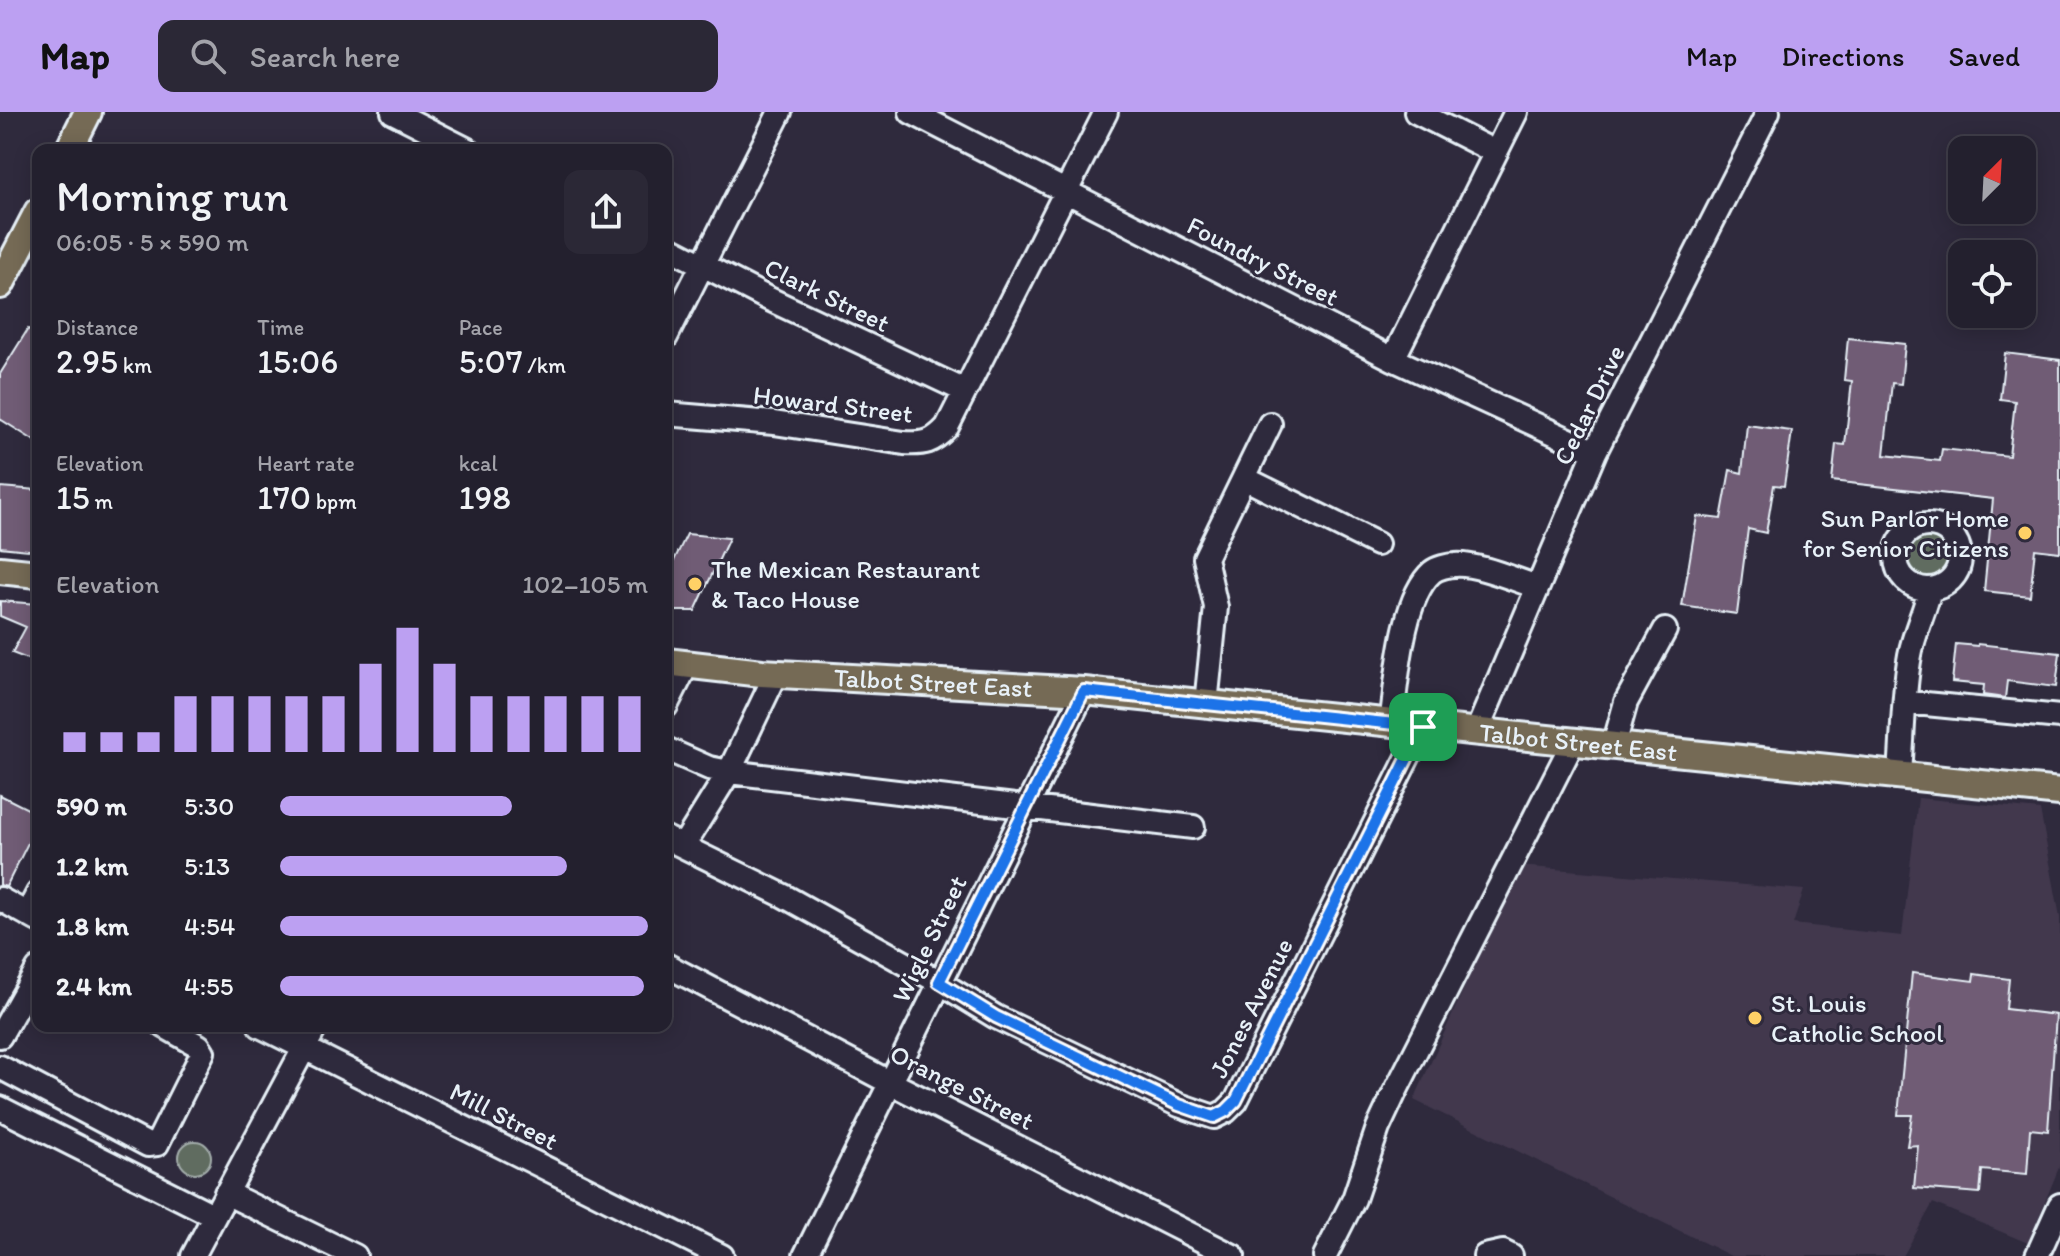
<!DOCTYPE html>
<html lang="en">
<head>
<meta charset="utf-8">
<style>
  :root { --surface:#23202e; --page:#2b2836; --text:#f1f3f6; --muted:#a3a3aa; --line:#403e4a; --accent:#bca0f2 }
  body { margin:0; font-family:Itim,sans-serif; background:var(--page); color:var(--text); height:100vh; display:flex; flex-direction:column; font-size:30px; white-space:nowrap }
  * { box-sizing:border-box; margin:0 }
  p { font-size:26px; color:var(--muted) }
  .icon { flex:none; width:44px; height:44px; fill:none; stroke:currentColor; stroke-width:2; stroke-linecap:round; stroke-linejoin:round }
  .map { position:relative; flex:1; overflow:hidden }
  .side { position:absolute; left:32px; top:32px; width:640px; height:888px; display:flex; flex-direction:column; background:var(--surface); border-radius:16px; box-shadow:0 4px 20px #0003,0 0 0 2px var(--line) }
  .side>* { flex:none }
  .needle { width:52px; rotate:24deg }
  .buttons { position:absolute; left:1948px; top:24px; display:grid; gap:16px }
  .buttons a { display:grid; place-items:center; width:88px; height:88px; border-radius:16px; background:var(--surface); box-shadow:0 4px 20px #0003,0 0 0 2px var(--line); font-size:40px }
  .pin { position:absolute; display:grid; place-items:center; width:68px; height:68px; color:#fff; margin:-34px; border-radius:16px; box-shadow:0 4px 12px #0006 }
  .round { display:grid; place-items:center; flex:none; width:84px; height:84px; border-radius:16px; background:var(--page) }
  .headline { display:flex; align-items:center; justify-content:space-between; height:136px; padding:0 24px }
  h1 { font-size:44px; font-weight:600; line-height:60px }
  .figures { display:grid; grid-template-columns:repeat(3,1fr); gap:12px; height:136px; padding:8px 24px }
  .figures div { display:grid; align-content:center }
  .figures b { font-size:34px; font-weight:600 }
  .figures small { font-size:22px; font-weight:400 }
  .figures p { font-size:22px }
  .chart { height:224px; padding:16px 24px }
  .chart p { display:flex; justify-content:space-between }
  .chart svg { width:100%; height:144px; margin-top:8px; stroke:var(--accent); stroke-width:6 }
  ul { padding:0 24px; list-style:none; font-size:26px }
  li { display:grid; grid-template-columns:128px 96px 1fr; align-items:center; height:60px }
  li i { height:20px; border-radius:10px; background:var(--accent) }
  header { display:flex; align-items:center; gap:48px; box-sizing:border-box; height:112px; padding:0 40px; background:var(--accent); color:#111 }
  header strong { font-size:38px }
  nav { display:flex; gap:44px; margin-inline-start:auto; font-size:28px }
  .search { width:560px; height:72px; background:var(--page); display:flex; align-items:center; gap:20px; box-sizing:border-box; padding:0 28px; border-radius:16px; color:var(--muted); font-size:30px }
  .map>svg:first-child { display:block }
  .built { fill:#42394e }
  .green { fill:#616c61; stroke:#a4aeac; stroke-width:2 }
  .building { fill:#6f5b74; stroke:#e8f1f8; stroke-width:2 }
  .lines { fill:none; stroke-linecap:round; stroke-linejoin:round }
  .minor-casing { stroke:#e8f1f8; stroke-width:28 }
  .major-casing { stroke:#e8f1f8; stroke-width:32 }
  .minor { stroke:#2f2a3d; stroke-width:22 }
  .major { stroke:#756a55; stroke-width:26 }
  .route-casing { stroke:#fff; stroke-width:16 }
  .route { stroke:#1a73e8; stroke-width:10 }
  .poi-dot { fill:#ffd166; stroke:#2f2a3d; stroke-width:3 }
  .labels { text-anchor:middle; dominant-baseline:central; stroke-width:6; stroke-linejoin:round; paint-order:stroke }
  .street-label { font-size:26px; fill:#e8f1f8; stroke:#2f2a3d }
  .poi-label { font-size:26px; fill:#e8f1f8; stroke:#2f2a3d; text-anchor:start }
</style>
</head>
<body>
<header>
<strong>Map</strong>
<div class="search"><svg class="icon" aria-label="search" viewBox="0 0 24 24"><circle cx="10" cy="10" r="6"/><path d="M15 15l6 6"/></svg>Search here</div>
<nav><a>Map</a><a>Directions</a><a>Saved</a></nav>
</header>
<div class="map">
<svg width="2060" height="1144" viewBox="0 0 2060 1144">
  <rect width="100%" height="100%" fill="#2f2a3d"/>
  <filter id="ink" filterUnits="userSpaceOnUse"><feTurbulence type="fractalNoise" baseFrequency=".0125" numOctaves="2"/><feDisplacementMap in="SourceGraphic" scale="16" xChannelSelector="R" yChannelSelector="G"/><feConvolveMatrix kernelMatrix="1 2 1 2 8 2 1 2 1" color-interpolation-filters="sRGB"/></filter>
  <g filter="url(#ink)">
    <!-- built -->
    <path class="built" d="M1918,686L2040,698L2060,805V1053L2028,1131L1933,1091L1903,1144H1731L1414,988L1519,754L1804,778L1793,812L1902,824Z"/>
    <!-- green -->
    <path class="green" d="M1906 446a21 21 0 1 1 42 0a21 21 0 1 1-42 0Z
      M179 1045a16 16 0 1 1 32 0a16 16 0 1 1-32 0Z"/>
    <!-- building -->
    <path class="building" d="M28,217L38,222V331L0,307V262Z
      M1848,226L1905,232L1901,272L1892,271L1884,343L1940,349L1942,337L2009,344L2015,289L2000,287L2005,241L2060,248V440L2035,437L2030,484L1984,479L1993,387L1832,369L1836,332L1845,333L1852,269L1844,268Z
      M1747,313L1792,319L1784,374L1774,373L1766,421L1748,417L1737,502L1682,494L1697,404L1721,407L1730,358L1742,361Z
      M0,375L38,378V439L0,435Z
      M687,422L729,426L695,499H666V465Z
      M0,489L38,492V551L12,541L26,515L0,504Z
      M1956,532L1978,534V532L2060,541L2056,575L2007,569L2005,586L1983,583L1984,573L1952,570Z
      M0,683L38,702V711L6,775L0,773Z
      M1912,861L1973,869L1974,862L2009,867L2006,897L2056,903L2048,1019L2030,1017L2027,1062L1982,1058L1980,1081L1914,1076L1918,1033L1907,1034L1912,1003H1898Z"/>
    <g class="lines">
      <defs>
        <path id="minor" d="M393,0L468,38
          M911,0L1393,247L1595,340
          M1416,0L1495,40
          M666,134L767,186L965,279
          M666,225L780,0
          M1393,247L1516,0
          M666,302L774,311L904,331C925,332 932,331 947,315L1106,0
          M1244,366L1377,432
          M1896 445a32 32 0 1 1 64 0a32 32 0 1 1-64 0Z
          M1905,590L2060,605
          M1206,592L1216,495L1205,446L1270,312
          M666,594L687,552
          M1391,612C1397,572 1401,487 1432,460C1437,456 1448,453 1455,453C1477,451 1515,468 1538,475
          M1477,619L1595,340L1768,0
          M1614,633L1626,590L1665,518
          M666,637L709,656L729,660L1193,715
          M1900,662C1903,623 1903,582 1910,543C1914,521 1925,499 1930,477
          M666,726L784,784L939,870L996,905L1179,993L1214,1005L1226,999L1236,989L1423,615
          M683,734L729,660L776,562
          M0,787L38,808
          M27,802L38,781
          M666,853L889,970L1233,1144
          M260,914L722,1144
          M0,924L38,857
          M0,955L148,1033L157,1032L203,940L199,934L164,914
          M0,996L213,1103
          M226,1081L355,1144
          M193,1144L316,914
          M805,1144L1084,579
          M1325,1144L1354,1087L1378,1016L1394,982L1573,630
          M1485,1144L1503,1140L1511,1144
          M2037,1144L2060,1093"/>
        <g id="major">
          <path d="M69,38L88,0"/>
          <path d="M0,173L38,100"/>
          <path d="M0,458L38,462"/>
          <path id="s1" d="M666,550L762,561L1084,579L2060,680"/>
        </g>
      </defs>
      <!-- minor casing -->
      <use href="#minor" class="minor-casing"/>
      <!-- major casing -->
      <use href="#major" class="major-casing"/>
      <!-- minor -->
      <use href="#minor" class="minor"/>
      <!-- major -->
      <use href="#major" class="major"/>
    </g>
  </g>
  <g class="lines" filter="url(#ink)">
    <defs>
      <path id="route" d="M1084,579L1423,615L1236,989L1226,999L1214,1005L1179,993L996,905L939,870Z"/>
    </defs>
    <!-- route casing -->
    <use href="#route" class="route-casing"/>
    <!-- route -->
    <use href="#route" class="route"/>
  </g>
  <!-- markers -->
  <g class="poi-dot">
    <circle cx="2025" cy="421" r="8"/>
    <circle cx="695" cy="472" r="8"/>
    <circle cx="1755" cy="906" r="8"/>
  </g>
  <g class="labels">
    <!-- street labels -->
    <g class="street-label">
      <text transform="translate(1263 149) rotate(27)">Foundry Street</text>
      <text transform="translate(827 183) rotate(26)">Clark Street</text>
      <text transform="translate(833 292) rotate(7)">Howard Street</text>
      <text transform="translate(1589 293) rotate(-64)">Cedar Drive</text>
      <text stroke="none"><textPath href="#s1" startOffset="268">Talbot Street East</textPath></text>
      <text stroke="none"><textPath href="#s1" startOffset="916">Talbot Street East</textPath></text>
      <text transform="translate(929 827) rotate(-64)">Wigle Street</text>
      <text transform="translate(1251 896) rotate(-63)">Jones Avenue</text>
      <text transform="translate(962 975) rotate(27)">Orange Street</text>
      <text transform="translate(504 1004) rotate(27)">Mill Street</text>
    </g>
    <!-- poi labels -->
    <g class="poi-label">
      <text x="2009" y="406" text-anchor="end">Sun Parlor Home<tspan x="2009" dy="30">for Senior Citizens</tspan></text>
      <text x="711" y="457">The Mexican Restaurant<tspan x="711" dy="30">&amp; Taco House</tspan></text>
      <text x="1771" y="891">St. Louis<tspan x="1771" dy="30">Catholic School</tspan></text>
    </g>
  </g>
</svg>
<div class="buttons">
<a><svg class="needle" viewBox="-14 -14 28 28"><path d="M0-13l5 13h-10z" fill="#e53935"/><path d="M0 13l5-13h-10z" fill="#a3a3aa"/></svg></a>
<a><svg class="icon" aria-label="locate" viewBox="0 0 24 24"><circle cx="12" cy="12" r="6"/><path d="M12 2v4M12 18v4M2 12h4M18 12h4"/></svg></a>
</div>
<div class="pin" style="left:1423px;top:615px;background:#1e9e55"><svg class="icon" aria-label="arrive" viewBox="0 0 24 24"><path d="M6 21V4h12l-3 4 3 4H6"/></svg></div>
<section class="side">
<div class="headline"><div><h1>Morning run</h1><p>06:05 · 5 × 590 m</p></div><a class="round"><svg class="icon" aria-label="share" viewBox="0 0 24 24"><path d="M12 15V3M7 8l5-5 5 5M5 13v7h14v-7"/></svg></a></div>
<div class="figures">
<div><p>Distance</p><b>2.95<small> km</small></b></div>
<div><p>Time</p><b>15:06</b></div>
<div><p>Pace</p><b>5:07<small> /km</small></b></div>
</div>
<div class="figures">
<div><p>Elevation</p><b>15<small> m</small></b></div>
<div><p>Heart rate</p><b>170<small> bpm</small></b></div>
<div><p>kcal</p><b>198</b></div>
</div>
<div class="chart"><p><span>Elevation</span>102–105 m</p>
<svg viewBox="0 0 160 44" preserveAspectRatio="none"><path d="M5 44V38M15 44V38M25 44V38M35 44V27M45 44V27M55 44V27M65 44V27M75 44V27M85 44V17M95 44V6M105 44V17M115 44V27M125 44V27M135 44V27M145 44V27M155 44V27"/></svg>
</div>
<ul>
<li><b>590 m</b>5:30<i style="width:63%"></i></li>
<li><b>1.2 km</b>5:13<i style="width:78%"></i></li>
<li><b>1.8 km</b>4:54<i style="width:100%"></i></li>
<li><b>2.4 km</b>4:55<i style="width:99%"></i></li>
</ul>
</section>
</div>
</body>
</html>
